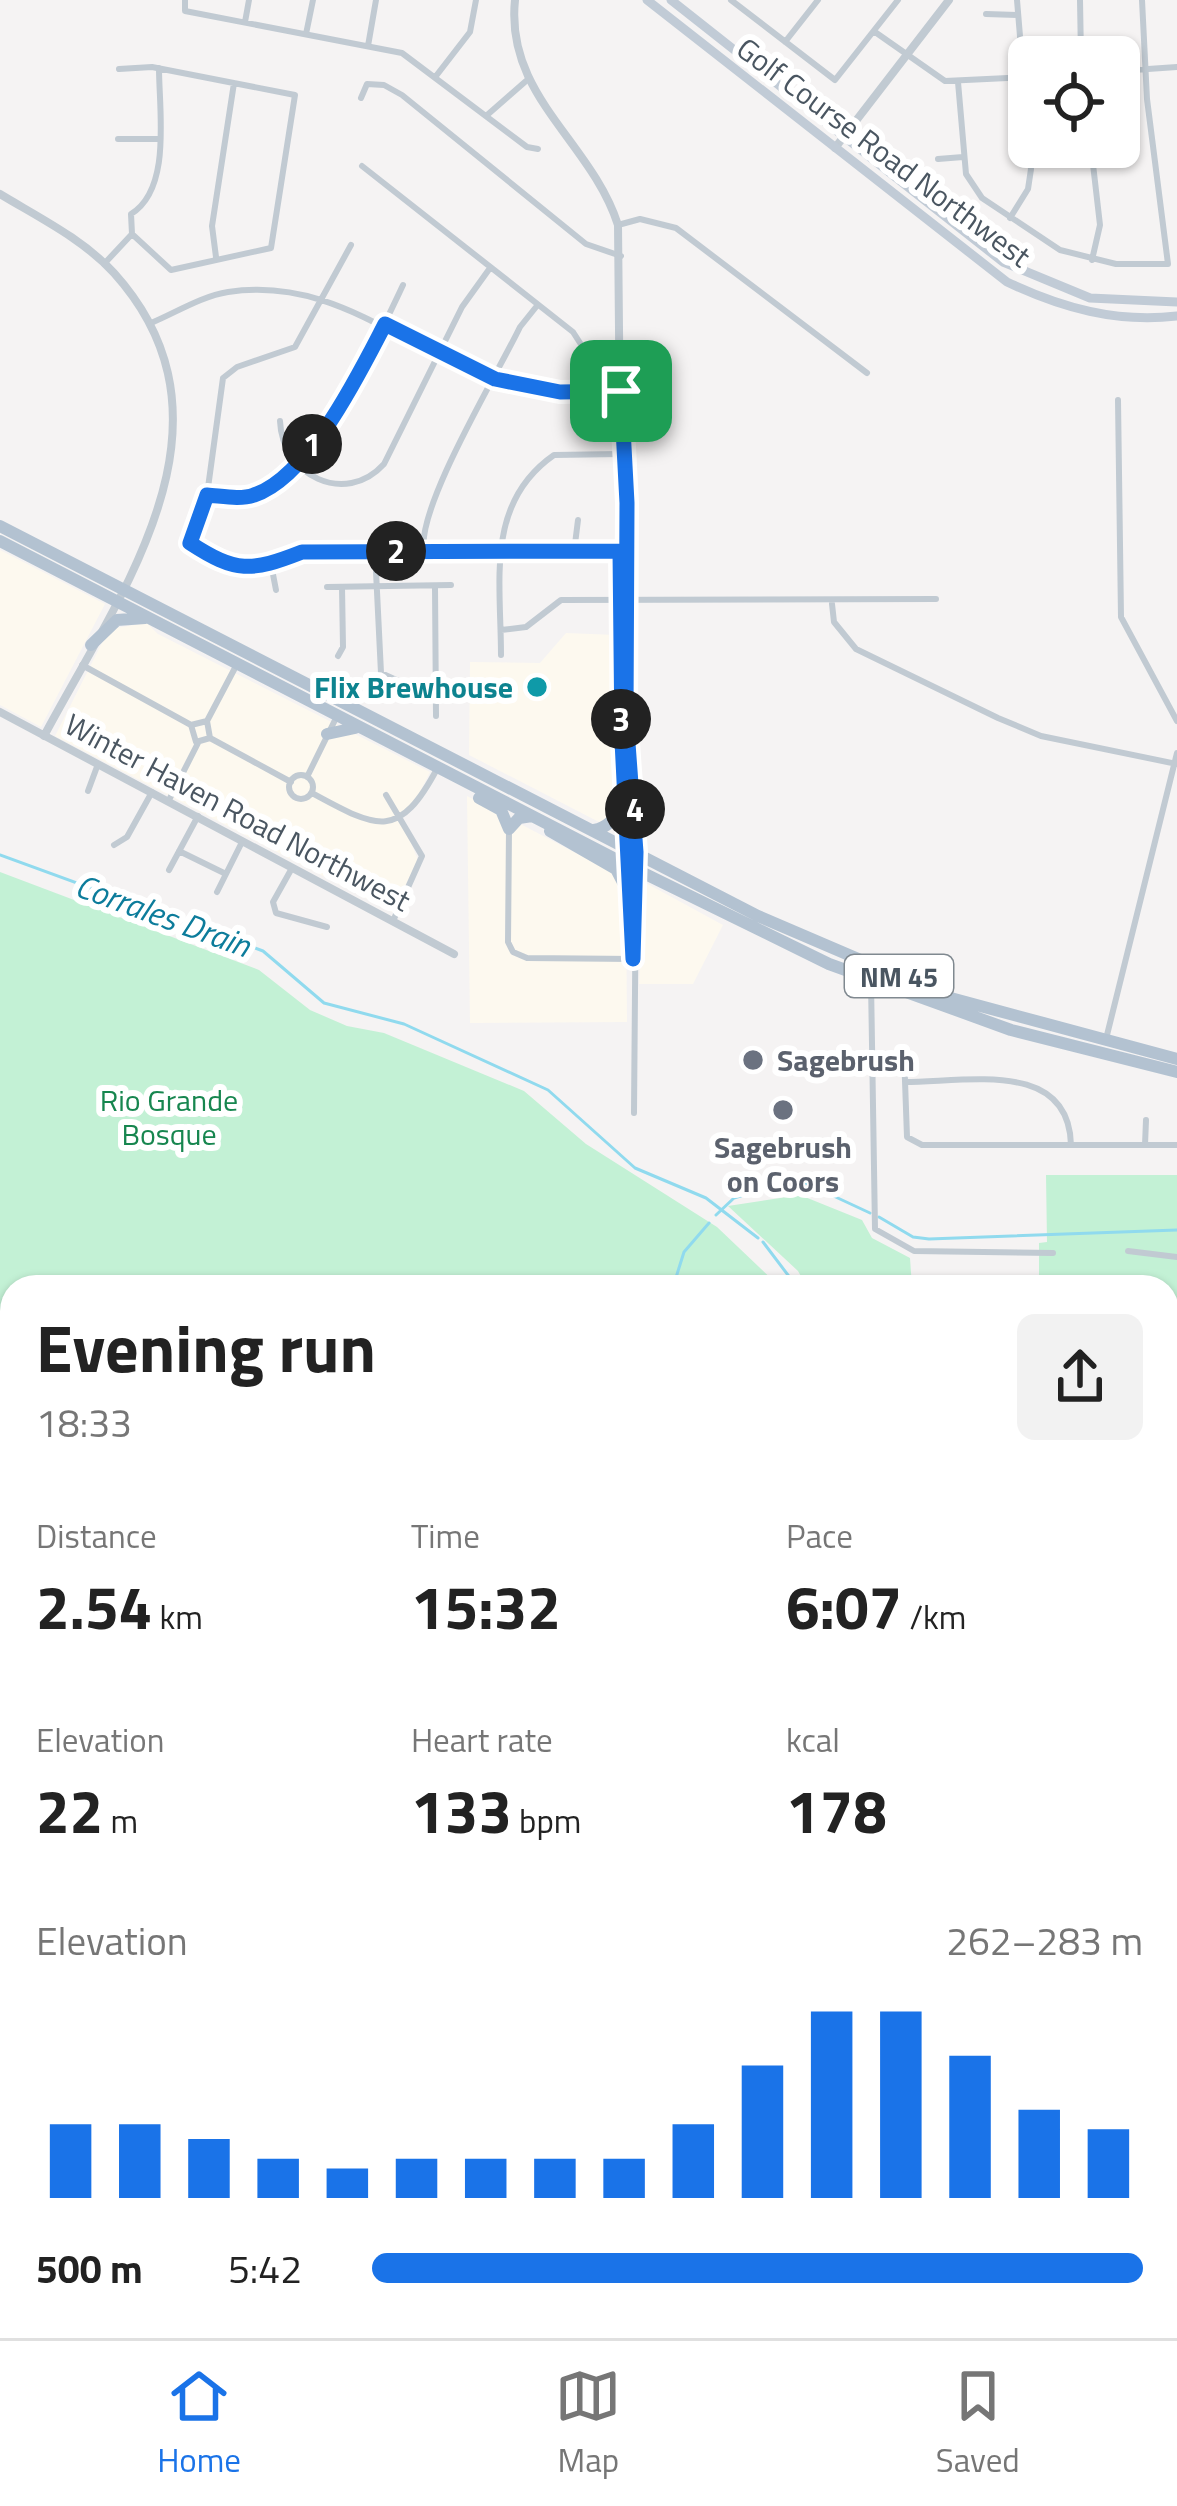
<!DOCTYPE html>
<html lang="en">
<head>
<meta charset="utf-8">
<style>
  :root { --surface:#fff; --page:#f2f2f2; --text:#222; --muted:#767676; --line:#e0e0e0; --accent:#1a73e8 }
  body { margin:0; font-family:"Titillium Web",sans-serif; background:var(--page); color:var(--text); height:100vh; display:flex; flex-direction:column; font-size:45px; white-space:nowrap }
  * { box-sizing:border-box; margin:0 }
  p { font-size:39px; color:var(--muted) }
  .icon { flex:none; width:66px; height:66px; fill:none; stroke:currentColor; stroke-width:2; stroke-linecap:round; stroke-linejoin:round }
  .map { position:relative; flex:1; overflow:hidden }
  .sheet { position:absolute; left:0px; top:1275px; width:1179px; height:1065px; display:flex; flex-direction:column; background:var(--surface); border-radius:36px 36px 0 0; box-shadow:0 3px 9px #0004 }
  .sheet>* { flex:none }
  .buttons { position:absolute; left:1008px; top:36px; display:grid; gap:24px }
  .buttons a { display:grid; place-items:center; width:132px; height:132px; border-radius:18px; background:var(--surface); box-shadow:0 3px 9px #0004; font-size:60px }
  .pin { position:absolute; display:grid; place-items:center; width:102px; height:102px; color:#fff; margin:-51px; border-radius:24px; box-shadow:0 6px 18px #0006 }
  .km { position:absolute; width:60px; height:60px; margin:-30px; border-radius:50%; background:#222; color:#fff; font-size:33px; line-height:60px; text-align:center }
  .round { display:grid; place-items:center; flex:none; width:126px; height:126px; border-radius:18px; background:var(--page) }
  .overview { display:flex; align-items:center; justify-content:space-between; height:204px; padding:0 36px }
  h1 { font-size:66px; font-weight:700; line-height:90px }
  .figures { display:grid; grid-template-columns:repeat(3,1fr); gap:18px; height:204px; padding:12px 36px }
  .figures div { display:grid; align-content:center }
  .figures b { font-size:60px; font-weight:700 }
  .figures small { font-size:33px; font-weight:400 }
  .figures p { font-size:33px }
  .chart { height:336px; padding:24px 36px }
  .chart p { display:flex; justify-content:space-between }
  .chart svg { width:100%; height:216px; margin-top:12px; stroke:var(--accent); stroke-width:6 }
  ul { padding:0 36px; list-style:none; font-size:39px }
  li { display:grid; grid-template-columns:192px 144px 1fr; align-items:center; height:90px }
  li i { height:30px; border-radius:15px; background:var(--accent) }
  .tabs { display:flex; justify-content:space-around; align-items:center; height:168px; border-top:3px solid var(--line); background:var(--surface); font-size:33px; color:var(--muted) }
  .tabs a { display:grid; justify-items:center; gap:6px }
  .tabs .current { color:var(--accent) }
  .map>svg:first-child { display:block }
  .commercial { fill:#fdf9ef }
  .green { fill:#c3f1d5 }
  .lines { fill:none; stroke-linecap:round; stroke-linejoin:round }
  .stream { stroke:#90daee; stroke-width:3 }
  .minor { stroke:#c1cad2; stroke-width:6 }
  .tertiary { stroke:#c1cad2; stroke-width:8 }
  .secondary { stroke:#c1cbd6; stroke-width:9 }
  .primary { stroke:#b3c2d1; stroke-width:12 }
  .route-casing { stroke:#fff; stroke-width:24 }
  .route { stroke:#1a73e8; stroke-width:15 }
  .culture-dot { fill:#0f9aa8; stroke:#fff; stroke-width:4.5 }
  .worship-dot { fill:#6b7280; stroke:#fff; stroke-width:4.5 }
  .labels { text-anchor:middle; dominant-baseline:central; stroke-width:12; stroke-linejoin:round; paint-order:stroke }
  .shield { fill:#fff; stroke:#808990; stroke-width:3 }
  .shield-label { font-size:27px; font-weight:bold; fill:#4a5661 }
  .street-label { font-size:30px; fill:#4a5661; stroke:#fff }
  .culture-label { font-size:30px; font-weight:bold; fill:#0d838f; stroke:#fff; text-anchor:end }
  .worship-label { font-size:30px; font-weight:bold; fill:#5b616d; stroke:#fff; text-anchor:start }
  .park-label { font-size:30px; fill:#17864f; stroke:#fff }
  .water-label { font-size:33px; font-style:italic; fill:#0c7c9b; stroke:#fff }
</style>
</head>
<body>
<div class="map">
<svg width="1177" height="2338" viewBox="0 0 1177 2338">
  <rect width="100%" height="100%" fill="#f5f3f3"/>
  <!-- commercial -->
  <path class="commercial" d="M0,550L105,604L41,727L0,705Z
    M147,623L158,634L430,772L415,802L399,814L418,860L392,912L55,736L109,629Z
    M566,633L616,635L615,813L599,822L469,755L470,662L540,663Z
    M467,796L612,872L626,896L627,1022L470,1023Z
    M644,882L723,925L693,984H639Z"/>
  <!-- green -->
  <path class="green" d="M0,872L259,970L310,1010L347,1026L384,1033L524,1091L586,1144L717,1227L780,1287H12V1364L0,1370Z
    M1046,1175H1177V1433L1167,1451V1287H1039V1243L1047,1242Z
    M800,1195L862,1220L872,1238L910,1258L912,1287H807L798,1271L728,1206Z
    M0,1425L12,1430V1552L0,1547Z
    M1167,1803L1177,1814V2121L1167,2114Z
    M1167,2242L1177,2250V2338H1127L1102,2328H1167Z"/>
  <g class="lines">
    <!-- stream -->
    <path class="stream" d="M0,855L263,951L324,1003L404,1024L548,1090L635,1168L706,1198L758,1238
      M716,1215L734,1198L797,1179L870,1213
      M879,1217L913,1237L929,1239L1177,1230
      M763,1242L797,1287
      M673,1287L684,1252L709,1223
      M0,1553L12,1558
      M1167,1785L1177,1796
      M0,1849L12,1852
      M847,2328L869,2338
      M1079,2328L1101,2338
      M277,2338L290,2328"/>
    <!-- minor -->
    <path class="minor" d="M185,0V11L402,53L527,147L538,149
      M731,0L835,80L898,0
      M1080,0L1081,57
      M986,14L1017,15
      M245,22L249,0
      M875,32L945,81L1029,77
      M306,34L313,0
      M785,42L818,0
      M368,46L376,0
      M119,69L152,67L295,95L271,248L171,270L132,234
      M1119,71L1177,67
      M436,76L470,32L476,0
      M958,82L966,174L982,198L1060,250L1116,264H1168L1147,99L1142,0
      M361,98L367,84L384,85L402,95L586,244L621,256
      M486,116L526,81
      M118,139H159
      M1091,147L1100,225L1092,260
      M938,159L963,157
      M362,166L573,332L582,346L583,390
      M1010,218L1028,189L1031,169L1017,0
      M618,225L640,219L676,228L867,373
      M351,245L295,347L237,367L223,378L207,495L190,543C236,573 251,571 302,552L623,551
      M216,257L212,226L234,83
      M104,264L132,234L131,214C172,189 159,111 159,68
      M151,323C175,313 202,296 228,292C333,276 400,348 494,378C536,392 577,390 621,391
      M1118,400L1121,617L1177,721
      M280,421C282,475 345,507 384,464L462,307L490,268
      M207,495C222,496 240,500 254,495C315,476 377,340 403,285
      M375,551L381,673L436,698
      M424,551C416,508 498,373 520,327L536,307
      M574,552L578,520
      M271,564L276,590
      M327,587L451,585
      M435,587L436,716
      M832,604L834,622L856,649L998,718L1041,736L1177,764
      M501,630L526,627L561,600L936,599
      M501,655C501,581 485,503 554,455L620,454
      M338,656L343,647L342,587
      M82,665L191,725L207,721L210,738L196,742L191,725
      M207,721L236,666
      M210,738L291,782
      M289 787a12 12 0 1 1 24 0a12 12 0 1 1-24 0Z
      M307,777L337,716
      M88,791L98,764
      M312,793C378,829 399,841 438,767
      M386,795L422,856L393,921
      M169,800L198,743
      M509,829L508,942L513,952L527,958L633,959
      M114,845L127,837L152,792
      M179,851L226,874
      M292,868L273,902L276,913L327,927
      M169,870L198,816
      M217,892L242,842
      M629,897L632,956
      M871,982L875,1229L914,1251L1053,1253
      M1106,1039L1177,753
      M904,1053L907,1137L922,1145H1177
      M905,1082C967,1082 1069,1059 1071,1145
      M634,1113L636,871
      M1145,1145L1146,1120
      M1128,1251L1177,1257
      M0,1704L12,1710
      M0,1998L12,2001
      M607,2328L613,2338
      M588,2338L603,2328
      M769,2338L772,2328"/>
    <!-- tertiary -->
    <path class="tertiary" d="M515,0C505,96 591,141 618,225L623,745
      M835,148L949,0
      M0,194C38,217 83,239 114,273C249,423 120,593 44,736
      M625,476L626,641
      M0,712L454,954
      M626,722L636,856
      M627,784L629,853
      M318,2338L320,2328"/>
    <!-- secondary -->
    <path class="secondary" d="M647,0L1007,282C1062,308 1116,323 1177,316
      M671,0L1003,262L1090,298L1177,302"/>
    <!-- primary -->
    <path class="primary" d="M0,526L758,916L947,997L1177,1059
      M0,541L629,866L829,964L1011,1030L1177,1072
      M91,645L117,620L145,618
      M327,734L355,728
      M479,798L501,810L509,829L519,818L532,816
      M594,830C632,823 619,772 622,741
      M550,831L616,869L629,894"/>
  </g>
  <g class="lines">
    <defs>
      <path id="route" d="M385,324L495,379L560,392L621,391L627,503L626,716L636,852L633,959L622,741L620,551L302,552C251,572 236,573 190,543L207,495C222,496 240,500 254,495C309,477 360,372 385,324Z"/>
    </defs>
    <!-- route casing -->
    <use href="#route" class="route-casing"/>
    <!-- route -->
    <use href="#route" class="route"/>
  </g>
  <!-- markers -->
  <circle class="culture-dot" cx="537" cy="687" r="12"/>
  <g class="worship-dot">
    <circle cx="753" cy="1060" r="12"/>
    <circle cx="783" cy="1110" r="12"/>
  </g>
  <g class="labels">
    <!-- shield labels -->
    <rect class="shield" x="845" y="955" width="108" height="42" rx="9"/>
    <g class="shield-label">
      <text x="899" y="976">NM 45</text>
    </g>
    <!-- street labels -->
    <g class="street-label">
      <text transform="translate(884 152) rotate(37)">Golf Course Road Northwest</text>
      <text transform="translate(238 812) rotate(28)">Winter Haven Road Northwest</text>
    </g>
    <!-- culture labels -->
    <g class="culture-label">
      <text x="513" y="687">Flix Brewhouse</text>
    </g>
    <!-- worship labels -->
    <g class="worship-label">
      <text x="777" y="1060">Sagebrush</text>
      <text x="783" y="1147" text-anchor="middle">Sagebrush<tspan x="783" dy="34">on Coors</tspan></text>
    </g>
    <!-- park labels -->
    <g class="park-label">
      <text x="169" y="1100">Rio Grande<tspan x="169" dy="34">Bosque</tspan></text>
    </g>
    <!-- water labels -->
    <g class="water-label">
      <text transform="translate(163 915) rotate(20)">Corrales Drain</text>
    </g>
  </g>
</svg>
<div class="buttons">
<a><svg class="icon" aria-label="locate" viewBox="0 0 24 24"><circle cx="12" cy="12" r="6"/><path d="M12 2v4M12 18v4M2 12h4M18 12h4"/></svg></a>
</div>
<div class="pin" style="left:621px;top:391px;background:#1e9e55"><svg class="icon" aria-label="arrive" viewBox="0 0 24 24"><path d="M6 21V4h12l-3 4 3 4H6"/></svg></div>
<b class="km" style="left:312px;top:444px">1</b>
<b class="km" style="left:396px;top:551px">2</b>
<b class="km" style="left:621px;top:719px">3</b>
<b class="km" style="left:635px;top:809px">4</b>
<section class="sheet">
<div class="overview"><div><h1>Evening run</h1><p>18:33</p></div><a class="round"><svg class="icon" aria-label="share" viewBox="0 0 24 24"><path d="M12 15V3M7 8l5-5 5 5M5 13v7h14v-7"/></svg></a></div>
<div class="figures">
<div><p>Distance</p><b>2.54<small> km</small></b></div>
<div><p>Time</p><b>15:32</b></div>
<div><p>Pace</p><b>6:07<small> /km</small></b></div>
</div>
<div class="figures">
<div><p>Elevation</p><b>22<small> m</small></b></div>
<div><p>Heart rate</p><b>133<small> bpm</small></b></div>
<div><p>kcal</p><b>178</b></div>
</div>
<div class="chart"><p><span>Elevation</span>262–283 m</p>
<svg viewBox="0 0 160 44" preserveAspectRatio="none"><path d="M5 44V29M15 44V29M25 44V32M35 44V36M45 44V38M55 44V36M65 44V36M75 44V36M85 44V36M95 44V29M105 44V17M115 44V6M125 44V6M135 44V15M145 44V26M155 44V30"/></svg>
</div>
<ul>
<li><b>500 m</b>5:42<i style="width:100%"></i></li>
</ul>
</section>
</div>
<nav class="tabs">
<a class="current"><svg class="icon" aria-label="home" viewBox="0 0 24 24"><path d="M3 11l9-7 9 7M6 9v11h12V9"/></svg>Home</a>
<a><svg class="icon" aria-label="map" viewBox="0 0 24 24"><path d="M3 6l6-2 6 2 6-2v14l-6 2-6-2-6 2zM9 4v14M15 6v14"/></svg>Map</a>
<a><svg class="icon" aria-label="saved" viewBox="0 0 24 24"><path d="M7 4h10v16l-5-4-5 4z"/></svg>Saved</a>
</nav>
</body>
</html>
